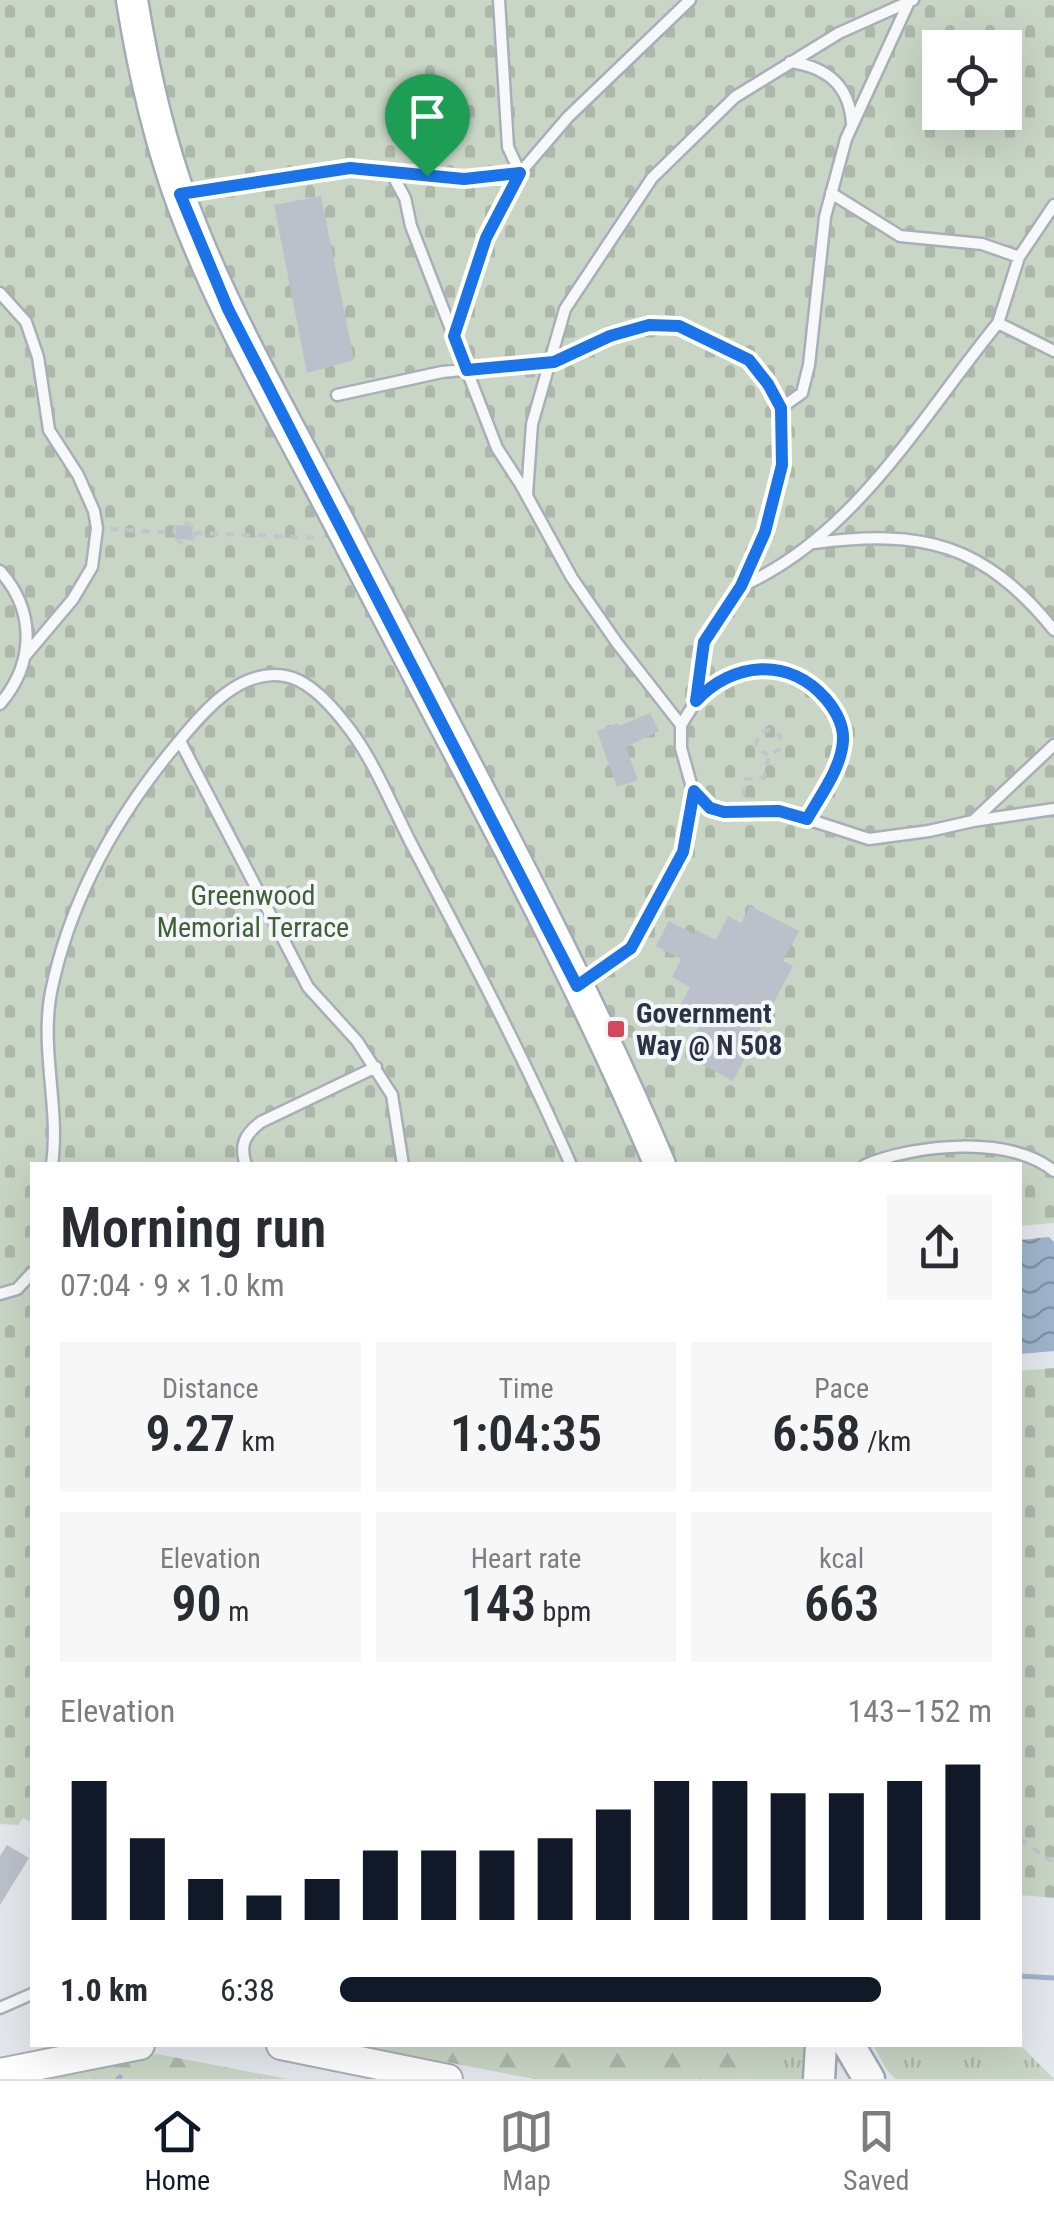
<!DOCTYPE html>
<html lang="en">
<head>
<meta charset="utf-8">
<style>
  :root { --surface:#fff; --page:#f7f7f7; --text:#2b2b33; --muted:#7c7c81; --line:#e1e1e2; --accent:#111827 }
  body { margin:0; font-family:"Roboto Condensed",sans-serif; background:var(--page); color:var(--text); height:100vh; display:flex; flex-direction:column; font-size:38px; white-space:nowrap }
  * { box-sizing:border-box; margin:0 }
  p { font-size:32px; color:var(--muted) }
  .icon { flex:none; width:55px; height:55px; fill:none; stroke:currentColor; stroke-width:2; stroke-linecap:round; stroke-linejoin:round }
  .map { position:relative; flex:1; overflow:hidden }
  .details { position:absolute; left:30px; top:1162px; width:992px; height:885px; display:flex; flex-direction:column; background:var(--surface); border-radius:0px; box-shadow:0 10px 40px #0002 }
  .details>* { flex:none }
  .tools { position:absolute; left:922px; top:30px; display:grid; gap:20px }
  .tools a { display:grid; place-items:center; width:100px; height:100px; border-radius:0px; background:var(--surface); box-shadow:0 10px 40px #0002; font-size:50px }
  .pin { position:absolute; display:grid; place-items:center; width:85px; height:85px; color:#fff; margin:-102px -42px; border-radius:50% 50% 50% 0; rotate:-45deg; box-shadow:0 0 10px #0007 }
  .pin .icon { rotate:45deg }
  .round { display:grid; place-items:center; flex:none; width:105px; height:105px; border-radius:0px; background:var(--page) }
  .summary { display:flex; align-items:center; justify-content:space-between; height:170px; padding:0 30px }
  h1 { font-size:55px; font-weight:600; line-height:75px }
  .metrics { display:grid; grid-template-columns:repeat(3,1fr); gap:15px; height:170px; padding:10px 30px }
  .metrics div { display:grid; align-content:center; border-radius:0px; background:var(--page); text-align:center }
  .metrics b { font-size:50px; font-weight:600 }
  .metrics small { font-size:28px; font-weight:400 }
  .metrics p { font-size:28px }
  .chart { height:280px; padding:20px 30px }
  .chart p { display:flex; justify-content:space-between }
  .chart svg { width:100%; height:180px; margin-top:10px; stroke:var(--accent); stroke-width:6 }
  ul { padding:0 30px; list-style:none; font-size:32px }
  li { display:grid; grid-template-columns:160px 120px 1fr; align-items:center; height:75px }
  li i { height:25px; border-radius:12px; background:var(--accent) }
  .dock { display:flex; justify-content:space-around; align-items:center; height:140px; border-top:2px solid var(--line); background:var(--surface); font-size:28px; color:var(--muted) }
  .dock a { display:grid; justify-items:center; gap:5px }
  .dock .current { color:var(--accent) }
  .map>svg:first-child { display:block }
  .grass { fill:url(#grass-tufts) }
  .forest { fill:url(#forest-firs) }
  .cemetery { fill:url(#cemetery-stones); fill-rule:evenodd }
  .water { fill:url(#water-waves) }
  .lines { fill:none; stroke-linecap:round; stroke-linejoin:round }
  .stream { stroke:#9fb4cc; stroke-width:5 }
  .building { fill:#bbc0ca }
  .lane-casing { stroke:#a9aeb7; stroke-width:15 }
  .secondary-casing { stroke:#a9aeb7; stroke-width:32 }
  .primary-casing { stroke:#a3abb8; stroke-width:35 }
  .path { stroke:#c2c5cb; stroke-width:4; stroke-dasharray:8 8; stroke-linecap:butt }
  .lane { stroke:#f7f8fa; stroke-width:10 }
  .secondary { stroke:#fff; stroke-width:28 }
  .primary { stroke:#fff; stroke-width:30 }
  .route-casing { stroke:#fff; stroke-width:20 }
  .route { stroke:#1a73e8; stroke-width:12 }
  .poi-dot { fill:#d1495b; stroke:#f4f6f9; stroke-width:4 }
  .labels { text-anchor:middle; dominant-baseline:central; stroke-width:8; stroke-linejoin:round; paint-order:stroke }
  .park-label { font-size:28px; fill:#3f6138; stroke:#f4f6f9 }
  .poi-label { font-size:28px; font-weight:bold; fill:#2b3445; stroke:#f4f6f9; text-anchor:start }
</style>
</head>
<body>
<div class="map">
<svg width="1054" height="2079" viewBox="0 0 1054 2079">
  <defs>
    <pattern id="grass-tufts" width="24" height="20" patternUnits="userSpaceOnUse" patternTransform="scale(2.5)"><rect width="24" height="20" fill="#c9d6c5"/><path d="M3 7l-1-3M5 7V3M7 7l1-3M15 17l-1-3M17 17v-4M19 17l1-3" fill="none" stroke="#adb8ab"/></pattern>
    <pattern id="forest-firs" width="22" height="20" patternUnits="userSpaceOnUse" patternTransform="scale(2.5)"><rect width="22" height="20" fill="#c9d6c5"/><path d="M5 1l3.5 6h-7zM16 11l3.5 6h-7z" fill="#adb8ab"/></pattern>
    <pattern id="cemetery-stones" width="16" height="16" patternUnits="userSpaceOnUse" patternTransform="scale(2.5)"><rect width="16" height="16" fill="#c9d6c5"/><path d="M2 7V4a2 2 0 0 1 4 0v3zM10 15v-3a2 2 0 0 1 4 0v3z" fill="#adb8ab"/></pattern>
    <pattern id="water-waves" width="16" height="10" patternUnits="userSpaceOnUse" patternTransform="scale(2.5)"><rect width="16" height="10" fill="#9fb4cc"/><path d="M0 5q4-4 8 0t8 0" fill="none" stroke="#8293a7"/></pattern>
  </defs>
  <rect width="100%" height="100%" fill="#e4e7ec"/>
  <!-- grass -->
  <path class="grass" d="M765,2045H811L809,2079H742L755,2056Z
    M873,2045H1020L1054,2079H896L887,2070Z"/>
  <!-- forest -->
  <path class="forest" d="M358,2045H765L755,2056L742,2079H534Z
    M157,2054L288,2079H40Z"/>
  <!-- cemetery -->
  <path class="cemetery" d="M0,0H1054V1223L1020,1226V1165H32V1823L23,1818L18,1825L0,1824ZM940,48H1005V112H940Z
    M1054,1368V1898L1020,1895V1371Z"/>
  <!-- water -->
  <path class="water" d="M1049,1237L1054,1242V1351L1020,1354V1240Z"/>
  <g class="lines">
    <!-- stream -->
    <path class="stream" d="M1020,1976L1054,1978
      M118,2079L120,2077"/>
  </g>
  <!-- building -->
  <path class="building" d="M321,196L354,360L307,373L274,205Z
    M176,525L193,526L192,540L175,539Z
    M650,713L659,731L626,747L638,780L617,787L597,731L618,723L619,726Z
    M750,906L799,931L783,961L793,966L733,1081L697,1062L704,1049L691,1042L704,1016L681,1004L690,987L672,977L681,959L656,946L669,921L694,934L696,930L716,940L728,916L741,923Z
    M7,1845L29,1858L0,1905V1856Z"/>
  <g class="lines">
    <defs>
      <path id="lane" d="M790,62C827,67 849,85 852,123
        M388,170L464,179L520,173L508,147L499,0
        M831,193L900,236L982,244L1019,257
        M181,194L351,168L381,169L393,176L405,198L411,226L497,448L521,485L572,578L617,643L681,725
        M1054,205L1019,257L998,323L1054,351
        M0,293L26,322L38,357L49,430L78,475L94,511L97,528L92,567L73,599L25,656
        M454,336L486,237L520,173L568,117L690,0
        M337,395L442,372L554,361L610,336L649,325H679L749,360L768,384L781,408L782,465L765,531L741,586L704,641L696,701L681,725V748L693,791L709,808L724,812L779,811L807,819C820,796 841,769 843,741C843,725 836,711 826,698C789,655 732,663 696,701
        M781,408L802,393L809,365L825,217L846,139L908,4
        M527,494L532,424L565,309L652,178L735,97L839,33L913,0
        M814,543C923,529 983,543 1054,630
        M0,571C36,611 35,663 0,704
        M742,586C856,535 922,416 998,323
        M180,741L308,987L357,1041L392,1095L403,1165
        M1054,745L973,821L1054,809
        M807,819L869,839L929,831L973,821
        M580,984L631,949L683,852L693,791
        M52,1165C60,1108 40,1049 51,992C70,900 116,817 176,745C202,714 238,668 285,676C309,680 330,704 344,722C373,757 392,807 413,847C468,951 524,1057 571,1165
        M246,1165C239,1145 245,1134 261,1122L376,1067
        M865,1165C916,1144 1009,1135 1054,1171
        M0,1294L17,1289L32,1273
        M0,2008L32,1994"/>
      <path id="secondary" d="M281,2045L448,2079
        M0,2073L140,2045"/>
      <path id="primary" d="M132,0C143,68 159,140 183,205C225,318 288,424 343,530C451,740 568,948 660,1165
        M849,2045L869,2079
        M819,2079L821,2045"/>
    </defs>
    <!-- lane casing -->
    <use href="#lane" class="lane-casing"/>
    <!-- secondary casing -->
    <use href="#secondary" class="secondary-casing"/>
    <!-- primary casing -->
    <use href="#primary" class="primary-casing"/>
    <!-- path -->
    <path class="path" d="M174 533a10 10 0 1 1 20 0a10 10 0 1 1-20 0Z
      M110,529L175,533
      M194,533L323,538
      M743,796L746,779L764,778L769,755L780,749V736L769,730L761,732L756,743L758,750L769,755
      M1020,1839L1054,1863"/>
    <!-- lane -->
    <use href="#lane" class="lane"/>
    <!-- secondary -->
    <use href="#secondary" class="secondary"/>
    <!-- primary -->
    <use href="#primary" class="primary"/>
  </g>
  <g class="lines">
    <defs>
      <path id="route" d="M350,168L464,179L520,173L486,238L454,336L467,370L554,362L610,336L649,325L679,326L749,360L768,384L781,408L782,465L765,532L741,586L704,642L696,701C732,662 789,656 826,699C836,711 844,725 843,741C841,769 820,796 807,819L779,811L724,812L710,808L694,791L683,852L631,948L577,986L228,309L180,194Z"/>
    </defs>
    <!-- route casing -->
    <use href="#route" class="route-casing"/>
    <!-- route -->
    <use href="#route" class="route"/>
  </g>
  <!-- markers -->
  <rect class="poi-dot" x="606" y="1019" width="20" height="20" rx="5"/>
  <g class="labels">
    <!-- park labels -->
    <g class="park-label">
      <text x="253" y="895">Greenwood<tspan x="253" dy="32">Memorial Terrace</tspan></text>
    </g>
    <!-- poi labels -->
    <g class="poi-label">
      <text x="636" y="1013">Government<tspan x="636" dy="32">Way @ N 508</tspan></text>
    </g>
  </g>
</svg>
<div class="tools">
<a><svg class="icon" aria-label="locate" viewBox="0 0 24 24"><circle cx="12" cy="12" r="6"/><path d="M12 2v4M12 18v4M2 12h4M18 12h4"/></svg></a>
</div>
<div class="pin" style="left:427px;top:176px;background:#1e9e55"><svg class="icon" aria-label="arrive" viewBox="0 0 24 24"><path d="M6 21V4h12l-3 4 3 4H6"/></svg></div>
<section class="details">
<div class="summary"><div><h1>Morning run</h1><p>07:04 · 9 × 1.0 km</p></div><a class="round"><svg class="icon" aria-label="share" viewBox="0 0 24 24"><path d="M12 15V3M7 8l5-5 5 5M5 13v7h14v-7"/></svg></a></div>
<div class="metrics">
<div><p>Distance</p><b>9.27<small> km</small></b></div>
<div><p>Time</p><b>1:04:35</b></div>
<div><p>Pace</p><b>6:58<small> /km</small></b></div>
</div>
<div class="metrics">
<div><p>Elevation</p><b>90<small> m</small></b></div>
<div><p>Heart rate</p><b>143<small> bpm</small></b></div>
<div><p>kcal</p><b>663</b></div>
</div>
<div class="chart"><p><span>Elevation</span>143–152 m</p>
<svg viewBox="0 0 160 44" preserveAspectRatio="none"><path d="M5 44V10M15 44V24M25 44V34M35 44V38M45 44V34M55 44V27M65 44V27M75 44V27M85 44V24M95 44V17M105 44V10M115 44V10M125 44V13M135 44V13M145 44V10M155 44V6"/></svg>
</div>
<ul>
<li><b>1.0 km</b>6:38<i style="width:83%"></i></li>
</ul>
</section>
</div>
<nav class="dock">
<a class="current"><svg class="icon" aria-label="home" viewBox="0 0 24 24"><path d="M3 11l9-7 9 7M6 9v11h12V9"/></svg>Home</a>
<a><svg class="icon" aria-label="map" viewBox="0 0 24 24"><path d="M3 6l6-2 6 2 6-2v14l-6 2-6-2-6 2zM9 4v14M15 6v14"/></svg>Map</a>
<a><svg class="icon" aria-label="saved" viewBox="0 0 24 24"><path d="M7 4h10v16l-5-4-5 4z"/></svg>Saved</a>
</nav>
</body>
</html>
